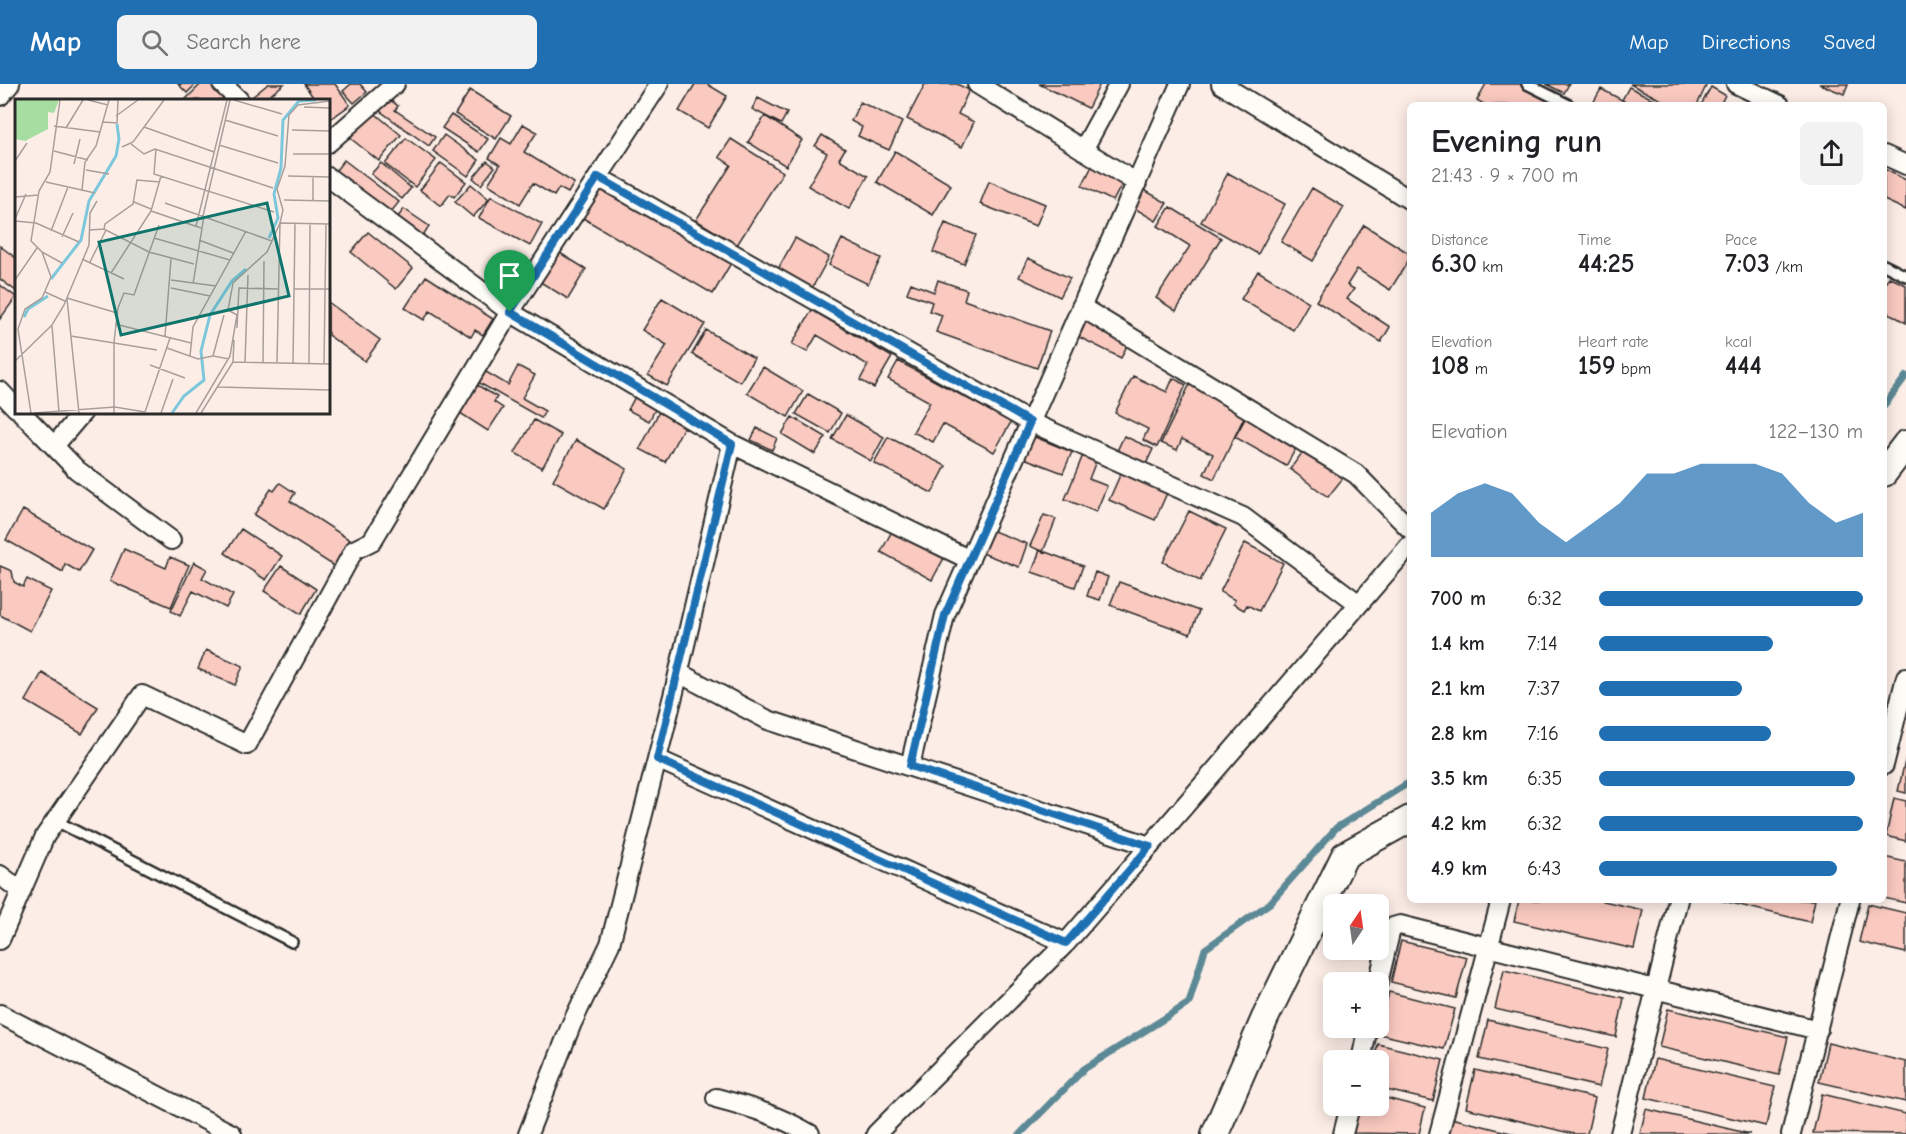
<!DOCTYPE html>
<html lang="en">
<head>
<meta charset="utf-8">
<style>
  :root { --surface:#fff; --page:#f2f2f2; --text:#202124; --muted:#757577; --accent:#1f6fb2 }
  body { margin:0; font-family:"Comic Neue",sans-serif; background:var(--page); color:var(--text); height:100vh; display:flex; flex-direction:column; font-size:22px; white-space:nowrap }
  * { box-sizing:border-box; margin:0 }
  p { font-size:20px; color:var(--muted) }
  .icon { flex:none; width:33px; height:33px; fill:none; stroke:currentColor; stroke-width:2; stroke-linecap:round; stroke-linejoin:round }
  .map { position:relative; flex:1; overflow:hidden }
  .sheet { position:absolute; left:1407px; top:18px; width:480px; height:801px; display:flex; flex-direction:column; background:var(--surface); border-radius:9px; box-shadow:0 3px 15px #0003 }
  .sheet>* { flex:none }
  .needle { width:39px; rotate:13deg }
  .fabs { position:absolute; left:1323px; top:810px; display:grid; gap:12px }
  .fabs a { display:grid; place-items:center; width:66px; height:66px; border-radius:9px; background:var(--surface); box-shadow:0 3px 15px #0003; font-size:30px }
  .pin { position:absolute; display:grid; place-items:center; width:51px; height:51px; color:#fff; margin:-62px -26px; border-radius:50% 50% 50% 0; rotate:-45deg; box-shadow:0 0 6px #0007 }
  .pin .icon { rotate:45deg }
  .round { display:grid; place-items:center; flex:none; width:63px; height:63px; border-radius:9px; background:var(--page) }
  .head { display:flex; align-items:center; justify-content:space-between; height:102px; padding:0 24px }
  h1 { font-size:33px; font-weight:600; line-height:45px }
  .stats { display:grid; grid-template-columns:repeat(3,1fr); gap:9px; height:102px; padding:6px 24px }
  .stats div { display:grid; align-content:center }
  .stats b { font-size:26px; font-weight:600 }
  .stats small { font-size:16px; font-weight:400 }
  .stats p { font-size:16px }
  .chart { height:168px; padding:12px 24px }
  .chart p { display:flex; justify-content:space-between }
  .chart svg { width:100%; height:108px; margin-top:6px; fill:var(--accent); opacity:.7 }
  ul { padding:0 24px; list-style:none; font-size:20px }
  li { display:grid; grid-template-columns:96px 72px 1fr; align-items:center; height:45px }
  li i { height:15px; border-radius:8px; background:var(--accent) }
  header { display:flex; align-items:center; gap:36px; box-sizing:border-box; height:84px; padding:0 30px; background:var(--accent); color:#fff }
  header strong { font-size:28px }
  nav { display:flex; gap:33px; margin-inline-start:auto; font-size:21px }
  .search { width:420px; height:54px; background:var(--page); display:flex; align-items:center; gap:15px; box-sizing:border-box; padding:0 21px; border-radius:9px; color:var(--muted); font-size:22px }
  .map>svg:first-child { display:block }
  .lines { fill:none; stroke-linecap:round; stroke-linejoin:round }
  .stream { stroke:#5c8996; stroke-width:7 }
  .building { fill:#facac0; stroke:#2b2b2b; stroke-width:1.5 }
  .lane-casing { stroke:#2b2b2b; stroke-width:14 }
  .street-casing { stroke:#2b2b2b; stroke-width:22 }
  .secondary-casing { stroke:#2b2b2b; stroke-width:30 }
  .lane { stroke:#fdfcf7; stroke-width:9 }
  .street { stroke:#fdfcf7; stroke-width:18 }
  .secondary { stroke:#fdfcf7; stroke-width:26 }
  .route-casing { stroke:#fff; stroke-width:12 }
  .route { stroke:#1f6fb2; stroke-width:8 }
  .inset-river { fill:none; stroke:#7dc7dd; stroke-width:3 }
  .inset-road { fill:none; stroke:#a89f9b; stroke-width:1.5 }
  .view { fill:#0f766e; fill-opacity:0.15; stroke:#0f766e; stroke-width:3 }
  .inset-edge { fill:none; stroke:#2b2b2b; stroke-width:3 }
</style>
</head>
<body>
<header>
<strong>Map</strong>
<div class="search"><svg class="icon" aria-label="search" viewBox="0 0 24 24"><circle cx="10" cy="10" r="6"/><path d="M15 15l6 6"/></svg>Search here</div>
<nav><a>Map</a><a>Directions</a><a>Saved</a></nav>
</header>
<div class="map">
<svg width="1906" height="1050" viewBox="0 0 1906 1050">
  <rect width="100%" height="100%" fill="#fcede6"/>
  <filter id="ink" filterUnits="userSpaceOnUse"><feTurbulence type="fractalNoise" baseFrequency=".0167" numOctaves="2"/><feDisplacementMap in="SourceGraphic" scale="12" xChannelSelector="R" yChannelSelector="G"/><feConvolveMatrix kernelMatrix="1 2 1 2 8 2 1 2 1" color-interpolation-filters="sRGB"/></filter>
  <g filter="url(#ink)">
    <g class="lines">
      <!-- stream -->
      <path class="stream" d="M1884,322L1906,292
        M1020,1050L1084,985L1189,919L1205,865L1270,819L1336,744L1410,698"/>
    </g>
    <!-- building -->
    <path class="building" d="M178,0H196L187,9Z
      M201,0H210L225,14L222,16H185Z
      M268,0H284L264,16H255L252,13Z
      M304,0H335L350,21L329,36L328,16H315Z
      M351,0H360L367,8L354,19L343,7Z
      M695,0H707L727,12L708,44L679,27Z
      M925,0H957L969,6L958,30L974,38L962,63L907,35Z
      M1039,0H1100L1088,24Z
      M1486,0H1520L1558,21H1485L1477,16Z
      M1546,0H1569L1564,9Z
      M1630,0H1707L1697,21H1671Z
      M1819,0H1848L1844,10Z
      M1629,3L1659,18L1657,21H1622L1624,17L1622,16Z
      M1711,3L1725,11L1720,21H1701Z
      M1601,5L1624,17L1622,21H1592Z
      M470,6L511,32L496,55L455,30Z
      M758,14L787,29L781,40L752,25Z
      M389,15L398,22L395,26L435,53L429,62L380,27Z
      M860,18L902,38L889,66L858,52L862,43L851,37Z
      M372,27L401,51L379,77L350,54Z
      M451,31L488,55L479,68L442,44Z
      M765,32L802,56L786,82L748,58Z
      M523,40L537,48L524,68L574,99L568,109L559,104L554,112L533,99L520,120L488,100L500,81L489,74L501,54L511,60Z
      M444,51L479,76L468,92L433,67Z
      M822,51L845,65L839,75L868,92L849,125L808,102L827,69L815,62Z
      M406,54L436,76L415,103L385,80Z
      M731,55L783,88L737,161L696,136L731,81L719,73Z
      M895,67L951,101L933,131L877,98Z
      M344,76L399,118L387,133L332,91Z
      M487,77L495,83L481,101L473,94Z
      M381,79L411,104L402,115L371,90Z
      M441,79L466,98L454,113L450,110L441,122L420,106Z
      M1092,82L1123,98L1113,117L1082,102Z
      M1884,85L1906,96V126L1884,116Z
      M1228,89L1285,120L1258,170L1201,138Z
      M989,97L1045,120L1036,142L980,120Z
      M594,99L731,179L713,210L576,130Z
      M471,100L489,115L473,133L455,118Z
      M1139,103L1167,119L1156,137L1129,121Z
      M1312,104L1344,123L1313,177L1281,158Z
      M491,112L542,140L530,162L479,134Z
      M1170,123L1221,154L1176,227L1156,214L1190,162L1158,142Z
      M404,125L429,142L420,156L394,138Z
      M945,139L976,151L964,180L933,168Z
      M1364,141L1410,170V174L1390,206L1357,185L1347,201L1354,205L1347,215L1390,243L1381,258L1316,217Z
      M368,148L413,184L396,205L351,168Z
      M795,154L829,173L811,206L777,187Z
      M842,155L881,174L868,200L829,181Z
      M0,162L16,174V207L0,195Z
      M555,166L586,185L568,215L537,196Z
      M1028,174L1070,194L1060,213L1019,193Z
      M1258,187L1309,218L1293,246L1241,215Z
      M426,192L493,235L483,251L475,246L471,253L430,227L424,236L405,224Z
      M1889,193L1906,201V239L1884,226V201Z
      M938,196L967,206L964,216L1050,247L1037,284L936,248L942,231L929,227L932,218L907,209L911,199L934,208Z
      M0,201L16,213L0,235Z
      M662,214L705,240L667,302L648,291L667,261L642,246Z
      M328,218L380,256L365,277L328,251Z
      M812,226L892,273L874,304L860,296L868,281L817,251L807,268L792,260Z
      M1087,236L1129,257L1121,274L1079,253Z
      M706,246L754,274L740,298L692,270Z
      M898,277L1011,338L994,368L943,340L933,358L913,348L930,318L888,295Z
      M518,282L535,291L522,314L545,327L541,334L474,296L481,285L508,301Z
      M763,283L803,307L788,333L747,309Z
      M1133,292L1167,308L1173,294L1186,301L1157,363L1143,356L1148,345L1115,329Z
      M474,299L497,313L494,318L503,324L488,347L457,327Z
      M1190,300L1247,327L1214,395L1204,390L1213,370L1182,355L1177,366L1161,359Z
      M637,309L658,320L649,337L628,326Z
      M808,310L841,329L830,349L796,330Z
      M664,318L690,331L665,378L640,365Z
      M1250,326L1301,355L1286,382L1235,353Z
      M846,331L884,353L871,377L832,355Z
      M792,333L826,353L815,370L782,350Z
      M534,336L561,351L542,384L515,369Z
      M757,344L777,354L772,366L751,356Z
      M1020,347L1072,368L1063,389L1011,369Z
      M1124,352L1153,365L1146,380L1117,367Z
      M888,353L946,382L932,409L874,379Z
      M576,356L627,385L604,425L553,396Z
      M1308,361L1346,390L1328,413L1290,385Z
      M1083,371L1096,377L1089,395L1107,402L1096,428L1065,415Z
      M1121,389L1167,409L1155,436L1109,416Z
      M280,399L295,409L290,417L350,456L334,482L254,431L271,405L274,407Z
      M23,426L92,466L79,488L65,480L63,488L6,456Z
      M1189,427L1226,445L1200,497L1163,478Z
      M1044,431L1056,435L1043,468L1030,462Z
      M983,443L1027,460L1019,483L974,466Z
      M241,445L282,472L266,496L225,469Z
      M892,447L944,474L932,496L881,468Z
      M1245,459L1283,479L1259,527L1247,521L1244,526L1233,520L1235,516L1220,508Z
      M124,465L166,484L170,473L189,481L171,523L110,497Z
      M1040,466L1083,482L1075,503L1032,488Z
      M194,478L207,485L202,494L233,511L226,524L193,507L180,532L171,527Z
      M0,482L12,487L14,498L23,503L27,495L51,507L30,547L0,531Z
      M281,482L316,505L301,530L264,507Z
      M1095,488L1108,493L1100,516L1087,512Z
      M1119,498L1199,527L1190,550L1110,521Z
      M206,566L243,582L235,601L198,585Z
      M42,589L98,623L82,650L26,617Z
      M1906,673V709L1898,707Z
      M1894,714L1906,717V757L1886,752Z
      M1884,773L1906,778V819L1884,814Z
      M1519,816H1599L1643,826L1634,865L1514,837Z
      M1719,816H1815L1810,838Z
      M1868,820L1906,829V869L1859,858Z
      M1401,857L1467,873L1456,914L1391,898Z
      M1504,886L1624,914L1616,953L1495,925Z
      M1389,908L1455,925L1444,965L1379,950Z
      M1668,925L1788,953L1779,991L1659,963Z
      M1488,936L1608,965L1599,1003L1479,975Z
      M1828,959L1906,978V1018L1819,998Z
      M1378,960L1443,976L1433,1017L1378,1004V976H1374Z
      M1655,975L1775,1003L1766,1042L1646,1014Z
      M1475,986L1595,1014L1587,1050H1574L1466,1024Z
      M1822,1010L1906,1030V1050L1813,1049Z
      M1378,1012L1425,1024L1419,1050L1350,1049L1356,1022H1378Z
      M1646,1025L1750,1050H1640Z
      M1451,1034L1515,1050H1447Z"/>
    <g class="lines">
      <defs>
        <path id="lane" d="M1527,0L1569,21
          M1884,181L1906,192
          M56,737L292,858"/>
        <path id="street" d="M222,0L239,16
          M977,0L1137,99
          M1221,0L1410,116
          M1736,0L1780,21
          M0,12L10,0
          M328,59L395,0
          M1083,66L1119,0
          M1884,71L1906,81
          M328,93L510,228L732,360L970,476
          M598,93L1030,338L1243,433L1359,520
          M1081,223L1356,390L1410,445
          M0,307L16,324
          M21,328L77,386L171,456
          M54,362L83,328
          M679,589L768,636L1150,762
          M657,675L1066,859
          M1884,681L1906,593
          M910,682L945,531L1180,0
          M0,791L21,807
          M0,856L45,752L142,611L247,661L354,466L372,457L510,228L659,0
          M1378,899L1390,849L1393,843L1400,841L1818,946
          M0,930L232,1050
          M1361,976L1368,944
          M716,1014C750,1023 780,1032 810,1050
          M528,1050L572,939L610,860L674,608L732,360
          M876,1050L1066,859L1410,461
          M1343,1050L1350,1022
          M1439,1050L1501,816
          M1620,1050L1678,816
          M1791,1050L1850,816"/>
        <path id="secondary" d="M1884,389L1906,360
          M1215,1050L1265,934L1345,771L1410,735"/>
      </defs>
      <!-- lane casing -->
      <use href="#lane" class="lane-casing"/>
      <!-- street casing -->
      <use href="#street" class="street-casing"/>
      <!-- secondary casing -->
      <use href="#secondary" class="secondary-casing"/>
      <!-- lane -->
      <use href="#lane" class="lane"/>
      <!-- street -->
      <use href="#street" class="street"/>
      <!-- secondary -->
      <use href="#secondary" class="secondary"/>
    </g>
  </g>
  <g class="lines" filter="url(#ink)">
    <defs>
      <path id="route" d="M598,93L1030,338L945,531L910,682L1150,762L1066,859L657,675L732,360L510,228Z"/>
    </defs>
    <!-- route casing -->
    <use href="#route" class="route-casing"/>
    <!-- route -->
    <use href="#route" class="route"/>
  </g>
  <!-- overview -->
  <g transform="translate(15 15)">
    <rect width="315" height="315" fill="#fcede6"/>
    <path d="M0,1H44L39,14L33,13V30L10,42L0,40Z" fill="#a6dea2"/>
    <path class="inset-river" d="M254,139L263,119L259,95L266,69L268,21L284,2L301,1M36,180L66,141L74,102L101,57L104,40L102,25M9,218L13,210L33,197M157,314L169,297L189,281L186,252L195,216L217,182L231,170"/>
    <path class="inset-road" d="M73,1L93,6M219,1L267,15M289,8L315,9M101,17L123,1M210,21L263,37M88,23L102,24L103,1M39,27L85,33M129,28L199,53M51,29L68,1M277,31L315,32M116,45L129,55L140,50L258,89M204,46L263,64M107,48L118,43L149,1M141,50L139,75L259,113M39,52L73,61M278,55H315M0,62L12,44M59,65L65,40M71,71L94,75M273,77L315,78M31,83L80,94M67,91L70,63L81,47L94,1M0,98L24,96M269,101L315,102M298,101V78M119,103L136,110M150,104L257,142M136,112L146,77M188,117L215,1M0,120L11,95M0,122L21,124L64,143M181,127L212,1M89,130L90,125L118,105L122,81L145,83M75,131L89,130L134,153L179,165M36,132L53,88M47,138L58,114M139,139L215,161M184,141L218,154M27,153L47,164M67,160L109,180M75,163L91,131M96,174L136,112L186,129M0,181L22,149M156,181L201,187M178,185L189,117M156,189L195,197M279,190H315M30,193L50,202M52,199L102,214M52,200L64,314M209,216L198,257L214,260M100,225L176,244M37,227L44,313M222,229L224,189L264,190M56,237L142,251M150,237L156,160M152,249L183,260L198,257M175,257L178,228L231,132M0,262L37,226L49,206L74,146L75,114L82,102M218,263L315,265M230,263L233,176M248,263L249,162M262,263L265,124L315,125M278,264L280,125M294,264L295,125M309,265L311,125M135,266L170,279M203,288L315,291M130,313L155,239M16,314L3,230L10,210L27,199L36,178L27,153L16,142L24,92L35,73L45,1M19,314L100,308L130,313M99,314V243L103,209L109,194L119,196L144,126M146,314L158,280M181,314L215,257L222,216L213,211L218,184L252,153L265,124L268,111L262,90L270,67L274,16L283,6L315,2M186,314L218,263L219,241"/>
    <path class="view" d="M252,104L274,197L106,236L84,143Z"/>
    <rect width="315" height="315" class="inset-edge"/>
  </g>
</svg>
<div class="fabs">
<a><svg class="needle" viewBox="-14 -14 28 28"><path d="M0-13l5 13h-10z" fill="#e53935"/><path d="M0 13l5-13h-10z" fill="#757577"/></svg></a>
<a>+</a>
<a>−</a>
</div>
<div class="pin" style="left:510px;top:228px;background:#1e9e55"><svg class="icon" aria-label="arrive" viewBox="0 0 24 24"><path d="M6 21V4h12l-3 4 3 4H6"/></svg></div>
<section class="sheet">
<div class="head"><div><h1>Evening run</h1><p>21:43 · 9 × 700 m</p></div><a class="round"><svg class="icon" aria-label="share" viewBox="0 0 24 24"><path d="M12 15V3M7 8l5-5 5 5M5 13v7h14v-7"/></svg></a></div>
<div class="stats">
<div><p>Distance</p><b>6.30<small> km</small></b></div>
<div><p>Time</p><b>44:25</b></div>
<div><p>Pace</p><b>7:03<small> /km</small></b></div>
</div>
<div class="stats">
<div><p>Elevation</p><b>108<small> m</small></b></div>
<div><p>Heart rate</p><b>159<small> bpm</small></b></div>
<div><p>kcal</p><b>444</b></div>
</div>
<div class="chart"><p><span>Elevation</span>122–130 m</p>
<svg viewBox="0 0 160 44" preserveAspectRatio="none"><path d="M0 44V26L10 18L20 14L30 18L40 30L50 38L60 30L70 22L80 10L90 10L100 6L110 6L120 6L130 10L140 22L150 30L160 26V44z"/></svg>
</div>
<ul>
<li><b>700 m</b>6:32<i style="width:100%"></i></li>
<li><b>1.4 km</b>7:14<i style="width:66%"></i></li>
<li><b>2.1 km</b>7:37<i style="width:54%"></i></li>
<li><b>2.8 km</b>7:16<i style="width:65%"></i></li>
<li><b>3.5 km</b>6:35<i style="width:97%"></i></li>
<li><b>4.2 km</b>6:32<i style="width:100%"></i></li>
<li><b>4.9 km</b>6:43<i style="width:90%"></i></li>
</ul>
</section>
</div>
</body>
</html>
